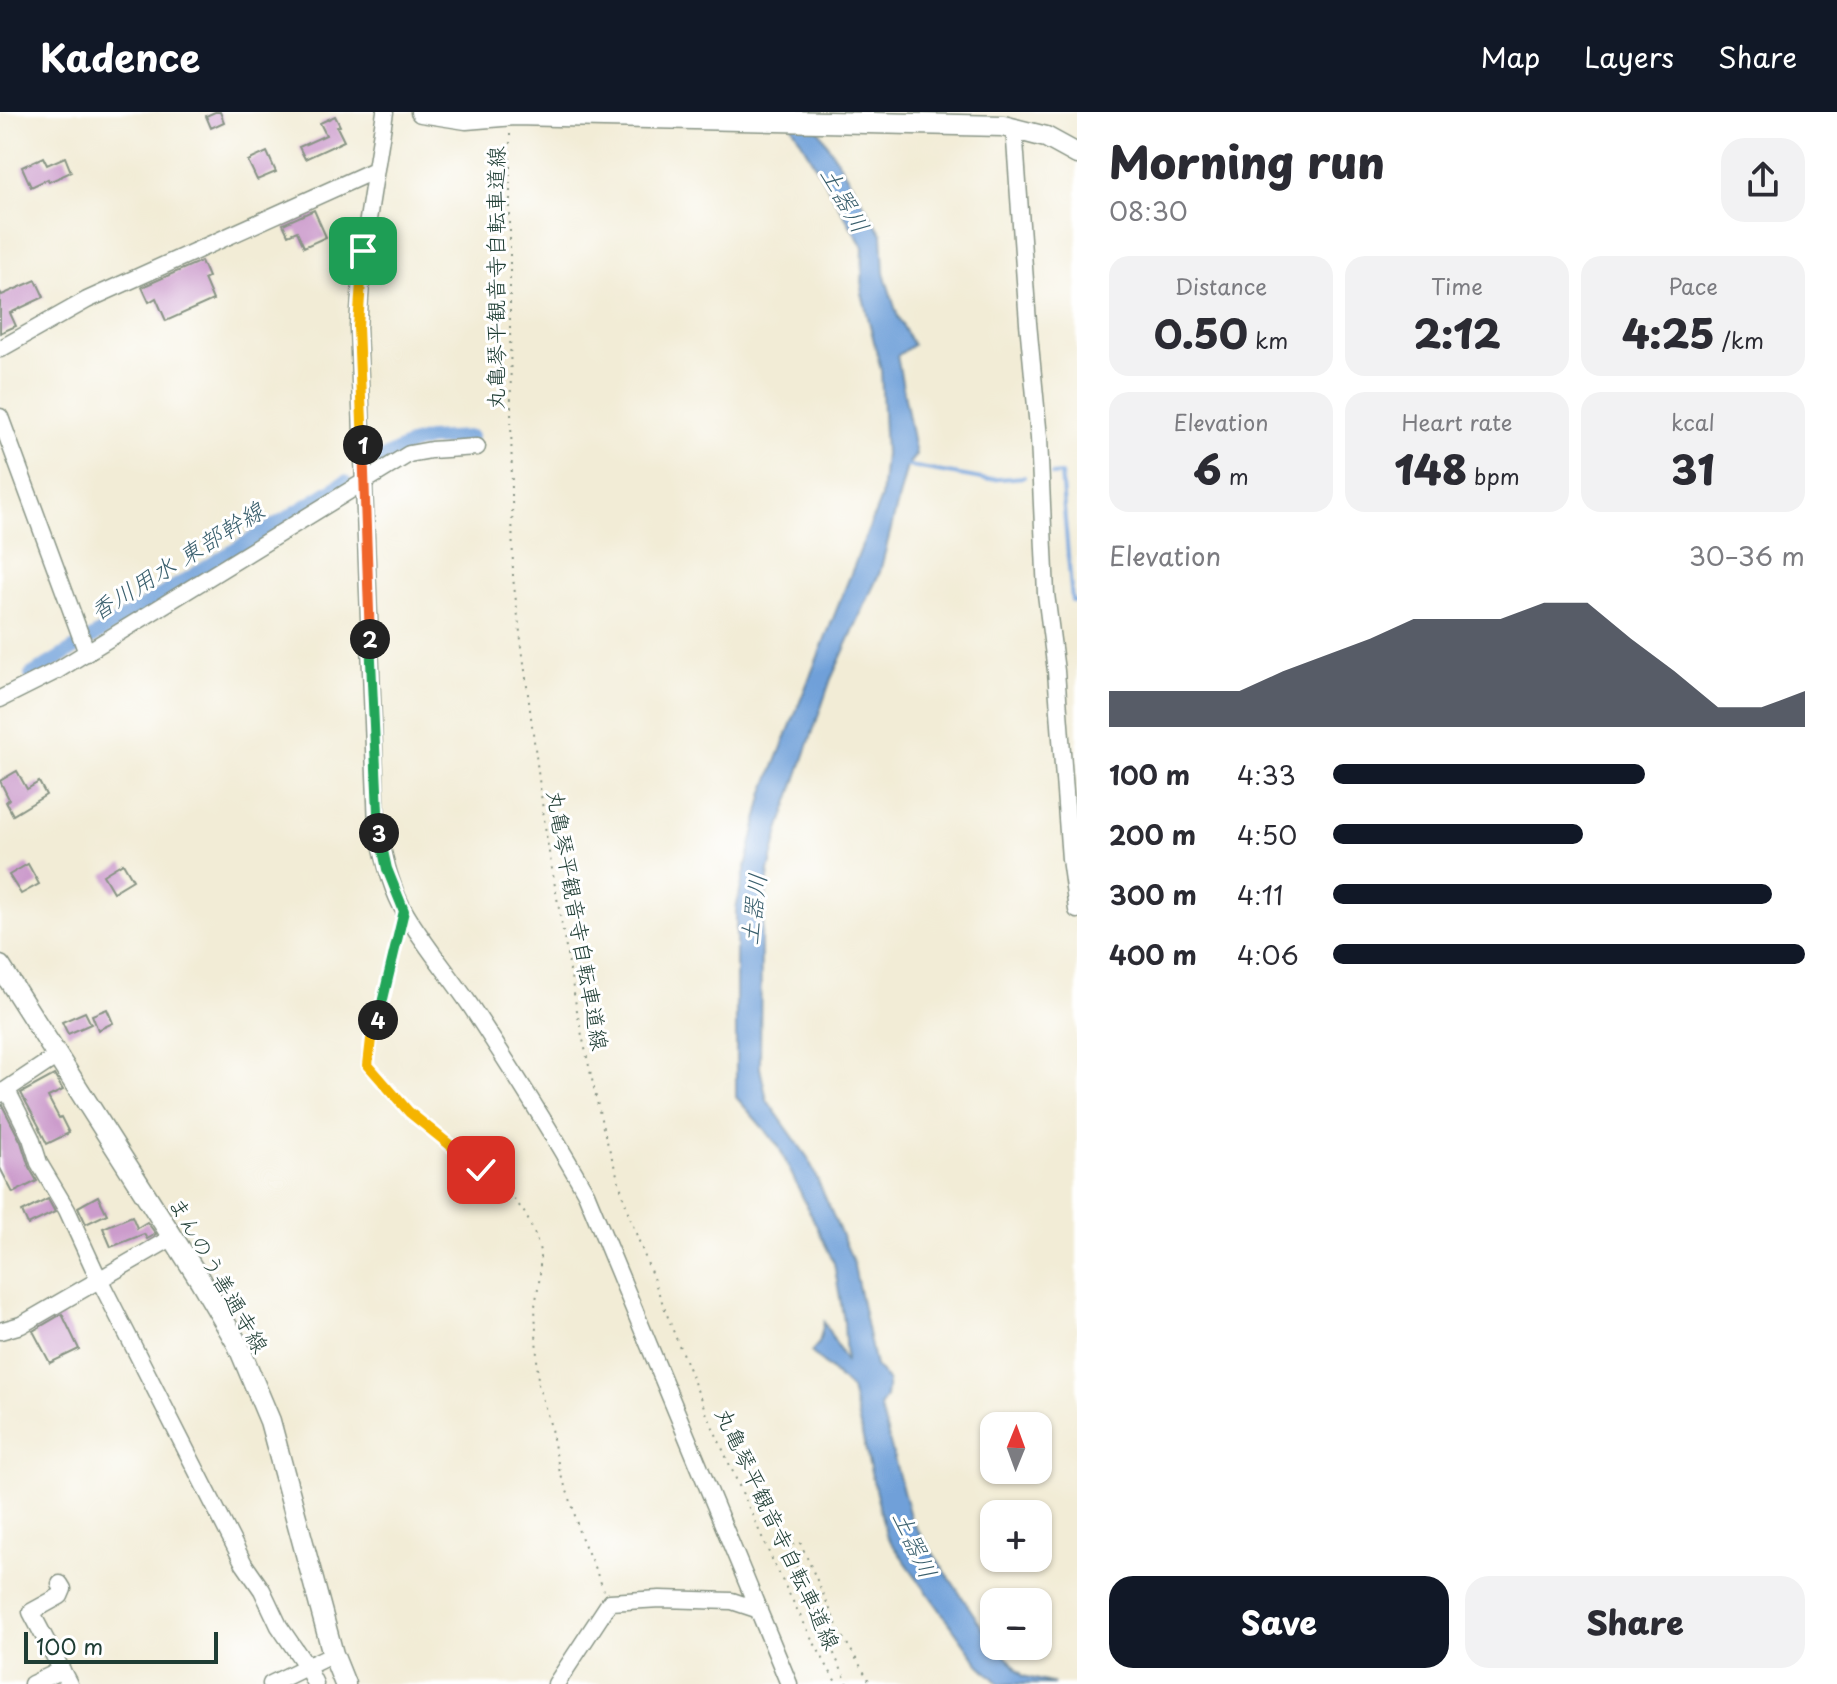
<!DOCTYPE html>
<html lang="en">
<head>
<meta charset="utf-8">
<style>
  :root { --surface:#fff; --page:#f2f2f3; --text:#2b2b33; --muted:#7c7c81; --accent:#111827 }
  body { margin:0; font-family:"Playpen Sans","Klee One",sans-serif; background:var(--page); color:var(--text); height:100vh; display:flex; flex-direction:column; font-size:30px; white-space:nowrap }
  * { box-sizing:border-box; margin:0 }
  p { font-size:26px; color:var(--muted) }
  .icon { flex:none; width:44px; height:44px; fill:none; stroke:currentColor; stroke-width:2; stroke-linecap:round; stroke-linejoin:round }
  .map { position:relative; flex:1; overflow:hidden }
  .sheet { display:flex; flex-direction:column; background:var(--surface); width:760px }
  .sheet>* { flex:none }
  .needle { width:52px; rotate:1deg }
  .fabs { position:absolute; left:980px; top:1300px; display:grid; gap:16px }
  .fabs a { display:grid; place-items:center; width:72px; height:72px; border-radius:16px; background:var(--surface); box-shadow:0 2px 6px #0004; font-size:40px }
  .scale { position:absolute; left:24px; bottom:20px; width:194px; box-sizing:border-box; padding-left:8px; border:4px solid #1f3d34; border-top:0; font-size:22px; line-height:28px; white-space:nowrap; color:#1f3d34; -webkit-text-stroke:6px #fff; paint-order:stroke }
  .pin { position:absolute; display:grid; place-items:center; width:68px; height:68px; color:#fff; margin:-34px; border-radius:16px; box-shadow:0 4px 12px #0006 }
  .km { position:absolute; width:40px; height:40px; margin:-20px; border-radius:50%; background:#222; color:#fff; font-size:22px; line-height:40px; text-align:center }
  .round { display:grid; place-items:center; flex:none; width:84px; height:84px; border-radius:24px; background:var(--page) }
  .summary { display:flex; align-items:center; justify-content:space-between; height:136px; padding:0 32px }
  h1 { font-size:44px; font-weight:800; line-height:60px }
  .figures { display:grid; grid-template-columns:repeat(3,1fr); gap:12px; height:136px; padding:8px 32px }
  .figures div { display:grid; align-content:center; border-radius:20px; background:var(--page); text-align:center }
  .figures b { font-size:40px; font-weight:800 }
  .figures small { font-size:22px; font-weight:400 }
  .figures p { font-size:22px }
  .chart { height:224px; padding:16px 32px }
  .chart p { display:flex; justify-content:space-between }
  .chart svg { width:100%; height:144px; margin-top:8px; fill:var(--accent); opacity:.7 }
  .button { display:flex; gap:16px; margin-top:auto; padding:16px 32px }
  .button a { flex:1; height:92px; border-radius:24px; background:var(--accent); color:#fff; font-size:32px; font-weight:800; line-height:92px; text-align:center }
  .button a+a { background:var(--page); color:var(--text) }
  ul { padding:0 32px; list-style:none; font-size:26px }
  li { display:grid; grid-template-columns:128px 96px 1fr; align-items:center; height:60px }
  li i { height:20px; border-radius:10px; background:var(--accent) }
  header { display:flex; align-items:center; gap:48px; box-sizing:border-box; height:112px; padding:0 40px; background:var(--accent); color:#fff }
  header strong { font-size:38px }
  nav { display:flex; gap:44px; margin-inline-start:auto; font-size:28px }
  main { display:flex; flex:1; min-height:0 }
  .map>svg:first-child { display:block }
  .water { fill:#70a0d9; stroke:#486e86; stroke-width:2 }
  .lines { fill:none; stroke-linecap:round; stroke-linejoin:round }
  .stream { stroke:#70a0d9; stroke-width:4 }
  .canal { stroke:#70a0d9; stroke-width:14 }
  .building { fill:#cc9ccc }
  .minor-casing { stroke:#889485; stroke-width:19 }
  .major-casing { stroke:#889485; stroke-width:23 }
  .path { stroke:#889485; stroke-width:2; stroke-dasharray:2 6; stroke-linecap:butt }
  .minor { stroke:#fff; stroke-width:16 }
  .major { stroke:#fff; stroke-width:20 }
  .split-1-casing { stroke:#fff; stroke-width:16 }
  .split-2-casing { stroke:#fff; stroke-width:16 }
  .split-3-casing { stroke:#fff; stroke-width:16 }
  .split-4-casing { stroke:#fff; stroke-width:16 }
  .split-5-casing { stroke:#fff; stroke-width:16 }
  .split-1 { stroke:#f5b400; stroke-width:10 }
  .split-2 { stroke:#f0652b; stroke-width:10 }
  .split-3 { stroke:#22a559; stroke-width:10 }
  .split-4 { stroke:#22a559; stroke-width:10 }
  .split-5 { stroke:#f5b400; stroke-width:10 }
  .labels { text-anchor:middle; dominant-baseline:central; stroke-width:6; stroke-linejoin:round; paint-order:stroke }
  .street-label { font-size:22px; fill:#1f3d34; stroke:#fff }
  .water-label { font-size:24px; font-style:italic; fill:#3b606e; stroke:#fff }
</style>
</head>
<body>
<header>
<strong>Kadence</strong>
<nav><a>Map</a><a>Layers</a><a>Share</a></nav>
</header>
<main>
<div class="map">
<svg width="1077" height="1572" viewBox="0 0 1077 1572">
  <rect width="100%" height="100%" fill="#fff"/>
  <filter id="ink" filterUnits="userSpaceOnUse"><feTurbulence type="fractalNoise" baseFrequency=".0125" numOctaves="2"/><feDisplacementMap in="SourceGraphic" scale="16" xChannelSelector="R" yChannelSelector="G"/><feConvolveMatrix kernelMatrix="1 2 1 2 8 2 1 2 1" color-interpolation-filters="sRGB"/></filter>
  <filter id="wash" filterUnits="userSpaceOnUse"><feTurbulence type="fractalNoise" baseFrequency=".006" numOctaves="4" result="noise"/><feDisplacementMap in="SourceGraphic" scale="32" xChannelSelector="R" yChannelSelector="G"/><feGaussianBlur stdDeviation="1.8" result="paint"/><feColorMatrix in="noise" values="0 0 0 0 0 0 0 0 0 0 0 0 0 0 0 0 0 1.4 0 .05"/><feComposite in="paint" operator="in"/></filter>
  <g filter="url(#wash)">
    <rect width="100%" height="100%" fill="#f2ecd6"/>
    <!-- water -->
    <path class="water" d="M784,0H808L882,122L884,161L898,205L913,233L897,244L916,343L907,354L880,460L831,567L779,718L769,759L761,824L760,956L767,988L808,1046L853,1149L875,1254L888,1268L886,1285L880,1295L911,1408L984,1518L994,1530V1534H998L1023,1564L1054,1572H1000L979,1552L886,1423L851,1277L811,1240L819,1231L824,1210L846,1250L844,1209L834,1151L778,1033L736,985V796L764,680L881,386L885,342L881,258L862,181L863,135Z"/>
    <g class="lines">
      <!-- stream -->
      <path class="stream" d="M904,353L987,368L1024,365
        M1052,363L1061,362L1072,489L1077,490"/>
      <!-- canal -->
      <path class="canal" d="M381,347L411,332L428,327L471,325
        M31,563L345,370"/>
    </g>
    <g id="blocks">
      <!-- building -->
      <path class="building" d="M215,0H220L224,10L211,16L206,4Z
        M335,4L340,14L337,15L344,29L305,47L299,35L326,23L320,11Z
        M267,40L276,60L257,68L248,49Z
        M43,45L47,53L65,45L71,60L49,70L48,67L31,75L22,55Z
        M314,98L326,125L304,135L297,119L288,123L283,112Z
        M201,149L208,165L204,167L213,188L166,209L156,186L149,190L142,175Z
        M36,168L44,185L10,201L16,214L0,221V180L2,183Z
        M17,659L27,677L39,670L46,683L13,703L6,690L9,687L0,669Z
        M123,751L133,768L113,780L103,763Z
        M28,752L39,772L21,782L9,763Z
        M107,897L113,911L98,918L92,903Z
        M85,900L91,912L68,922L62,910Z
        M54,963L63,978L48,985L59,1006L61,1005L69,1021L47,1032L39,1016H40L21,981Z
        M0,993H2L21,1030L29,1055L37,1069L13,1081L0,1056Z
        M98,1084L107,1102L86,1112L78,1095Z
        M48,1087L55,1100L28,1113L22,1100Z
        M132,1104L137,1116L147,1110L156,1122L147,1127L144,1122L111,1135L103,1116Z
        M62,1202L79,1237L50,1251L33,1219Z"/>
    </g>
  </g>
  <g filter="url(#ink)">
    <use href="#blocks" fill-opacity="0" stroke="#889485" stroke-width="2"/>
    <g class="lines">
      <defs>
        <path id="minor" d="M385,0L363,139L358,215L377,715C384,744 390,776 406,802C425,834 449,862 470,893C510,954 550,1016 586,1081L789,1572
          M1014,15L1028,211L1039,326L1046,482L1056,559L1070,747L1077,798
          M0,237L87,188L375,58
          M0,305L87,541
          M0,587L58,558L409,342L431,338L477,335
          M7,978L31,1026L39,1051L67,1098L95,1159L244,1452L262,1478L279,1514L307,1555L315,1572
          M0,982L57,944
          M0,1219L21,1213L173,1125
          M60,1472L63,1477L60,1484L31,1500L69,1572
          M32,1572L62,1558
          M271,1572L333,1542
          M556,1572L610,1490L660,1487L732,1489L759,1498"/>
        <path id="major" d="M421,0L466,7L514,3L1003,14L1046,25L1077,42
          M0,854L200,1168L238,1233L270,1309L333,1542L345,1572"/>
      </defs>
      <!-- minor casing -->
      <use href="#minor" class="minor-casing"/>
      <!-- major casing -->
      <use href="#major" class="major-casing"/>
      <!-- path -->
      <path class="path" d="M510,22V213L513,466L547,729L579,910L603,1016L629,1103L674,1221L706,1300L775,1454L812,1527L837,1572
        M399,820L380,903L371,927L368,953L409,1000L507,1077L526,1103L535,1123L540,1139V1164L535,1194L538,1272L550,1312L560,1361L572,1392L579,1420L604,1478
        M848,1572C833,1540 818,1507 805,1474C800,1461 792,1447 791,1433L798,1430L801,1432L839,1518L871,1572"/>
      <!-- minor -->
      <use href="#minor" class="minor"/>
      <!-- major -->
      <use href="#major" class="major"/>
    </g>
  </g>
  <g class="lines" filter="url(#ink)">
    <defs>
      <path id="split-1" d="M363,333L358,215L363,139"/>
      <path id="split-2" d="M363,333L370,527"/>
      <path id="split-3" d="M370,527L379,721"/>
      <path id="split-4" d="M378,908L404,799L387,757L379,721"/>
      <path id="split-5" d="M378,908L371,927L368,953L409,1000L481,1058"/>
    </defs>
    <!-- split-1 casing -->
    <use href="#split-1" class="split-1-casing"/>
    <!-- split-2 casing -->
    <use href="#split-2" class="split-2-casing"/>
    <!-- split-3 casing -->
    <use href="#split-3" class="split-3-casing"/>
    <!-- split-4 casing -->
    <use href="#split-4" class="split-4-casing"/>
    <!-- split-5 casing -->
    <use href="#split-5" class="split-5-casing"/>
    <!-- split-1 -->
    <use href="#split-1" class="split-1"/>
    <!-- split-2 -->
    <use href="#split-2" class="split-2"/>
    <!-- split-3 -->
    <use href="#split-3" class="split-3"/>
    <!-- split-4 -->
    <use href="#split-4" class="split-4"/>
    <!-- split-5 -->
    <use href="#split-5" class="split-5"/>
  </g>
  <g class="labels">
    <!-- street labels -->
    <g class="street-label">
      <text transform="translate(494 166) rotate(-90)">丸亀琴平観音寺自転車道線</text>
      <text transform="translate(579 808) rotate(80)">丸亀琴平観音寺自転車道線</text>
      <text transform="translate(220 1162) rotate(60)">まんのう善通寺線</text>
      <text transform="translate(779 1416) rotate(65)">丸亀琴平観音寺自転車道線</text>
    </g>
    <!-- water labels -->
    <g class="water-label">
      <text transform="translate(846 87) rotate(60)">土器川</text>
      <text transform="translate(176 448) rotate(-32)">香川用水 東部幹線</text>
      <text transform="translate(752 797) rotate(-83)">土器川</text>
      <text transform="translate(916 1432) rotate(65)">土器川</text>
    </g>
  </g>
</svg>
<div class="fabs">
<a><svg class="needle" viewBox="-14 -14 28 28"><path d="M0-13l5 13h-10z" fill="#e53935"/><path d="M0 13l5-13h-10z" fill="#7c7c81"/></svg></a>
<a>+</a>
<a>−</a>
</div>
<div class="scale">100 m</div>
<div class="pin" style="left:363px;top:139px;background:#1e9e55"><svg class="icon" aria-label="arrive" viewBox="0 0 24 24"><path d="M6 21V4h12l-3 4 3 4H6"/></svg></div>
<div class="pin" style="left:481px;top:1058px;background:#d93025"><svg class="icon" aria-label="check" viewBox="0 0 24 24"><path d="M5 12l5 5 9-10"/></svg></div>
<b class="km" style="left:363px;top:333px">1</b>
<b class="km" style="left:370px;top:527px">2</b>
<b class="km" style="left:379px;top:721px">3</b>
<b class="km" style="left:378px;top:908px">4</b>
</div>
<section class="sheet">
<div class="summary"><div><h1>Morning run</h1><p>08:30</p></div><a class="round"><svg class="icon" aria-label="share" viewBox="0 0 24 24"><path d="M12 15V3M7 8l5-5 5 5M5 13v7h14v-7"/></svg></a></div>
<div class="figures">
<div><p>Distance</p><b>0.50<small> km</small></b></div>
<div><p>Time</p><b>2:12</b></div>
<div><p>Pace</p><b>4:25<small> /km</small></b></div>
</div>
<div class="figures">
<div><p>Elevation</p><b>6<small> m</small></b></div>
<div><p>Heart rate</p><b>148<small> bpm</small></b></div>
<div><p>kcal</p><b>31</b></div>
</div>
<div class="chart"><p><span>Elevation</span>30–36 m</p>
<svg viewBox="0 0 160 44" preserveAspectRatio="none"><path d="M0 44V33L10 33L20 33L30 33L40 27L50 22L60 17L70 11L80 11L90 11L100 6L110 6L120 17L130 27L140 38L150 38L160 33V44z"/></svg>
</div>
<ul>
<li><b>100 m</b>4:33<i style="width:66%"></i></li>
<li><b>200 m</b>4:50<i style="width:53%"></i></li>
<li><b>300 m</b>4:11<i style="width:93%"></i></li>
<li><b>400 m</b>4:06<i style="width:100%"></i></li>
</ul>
<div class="button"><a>Save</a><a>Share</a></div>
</section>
</main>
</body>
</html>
